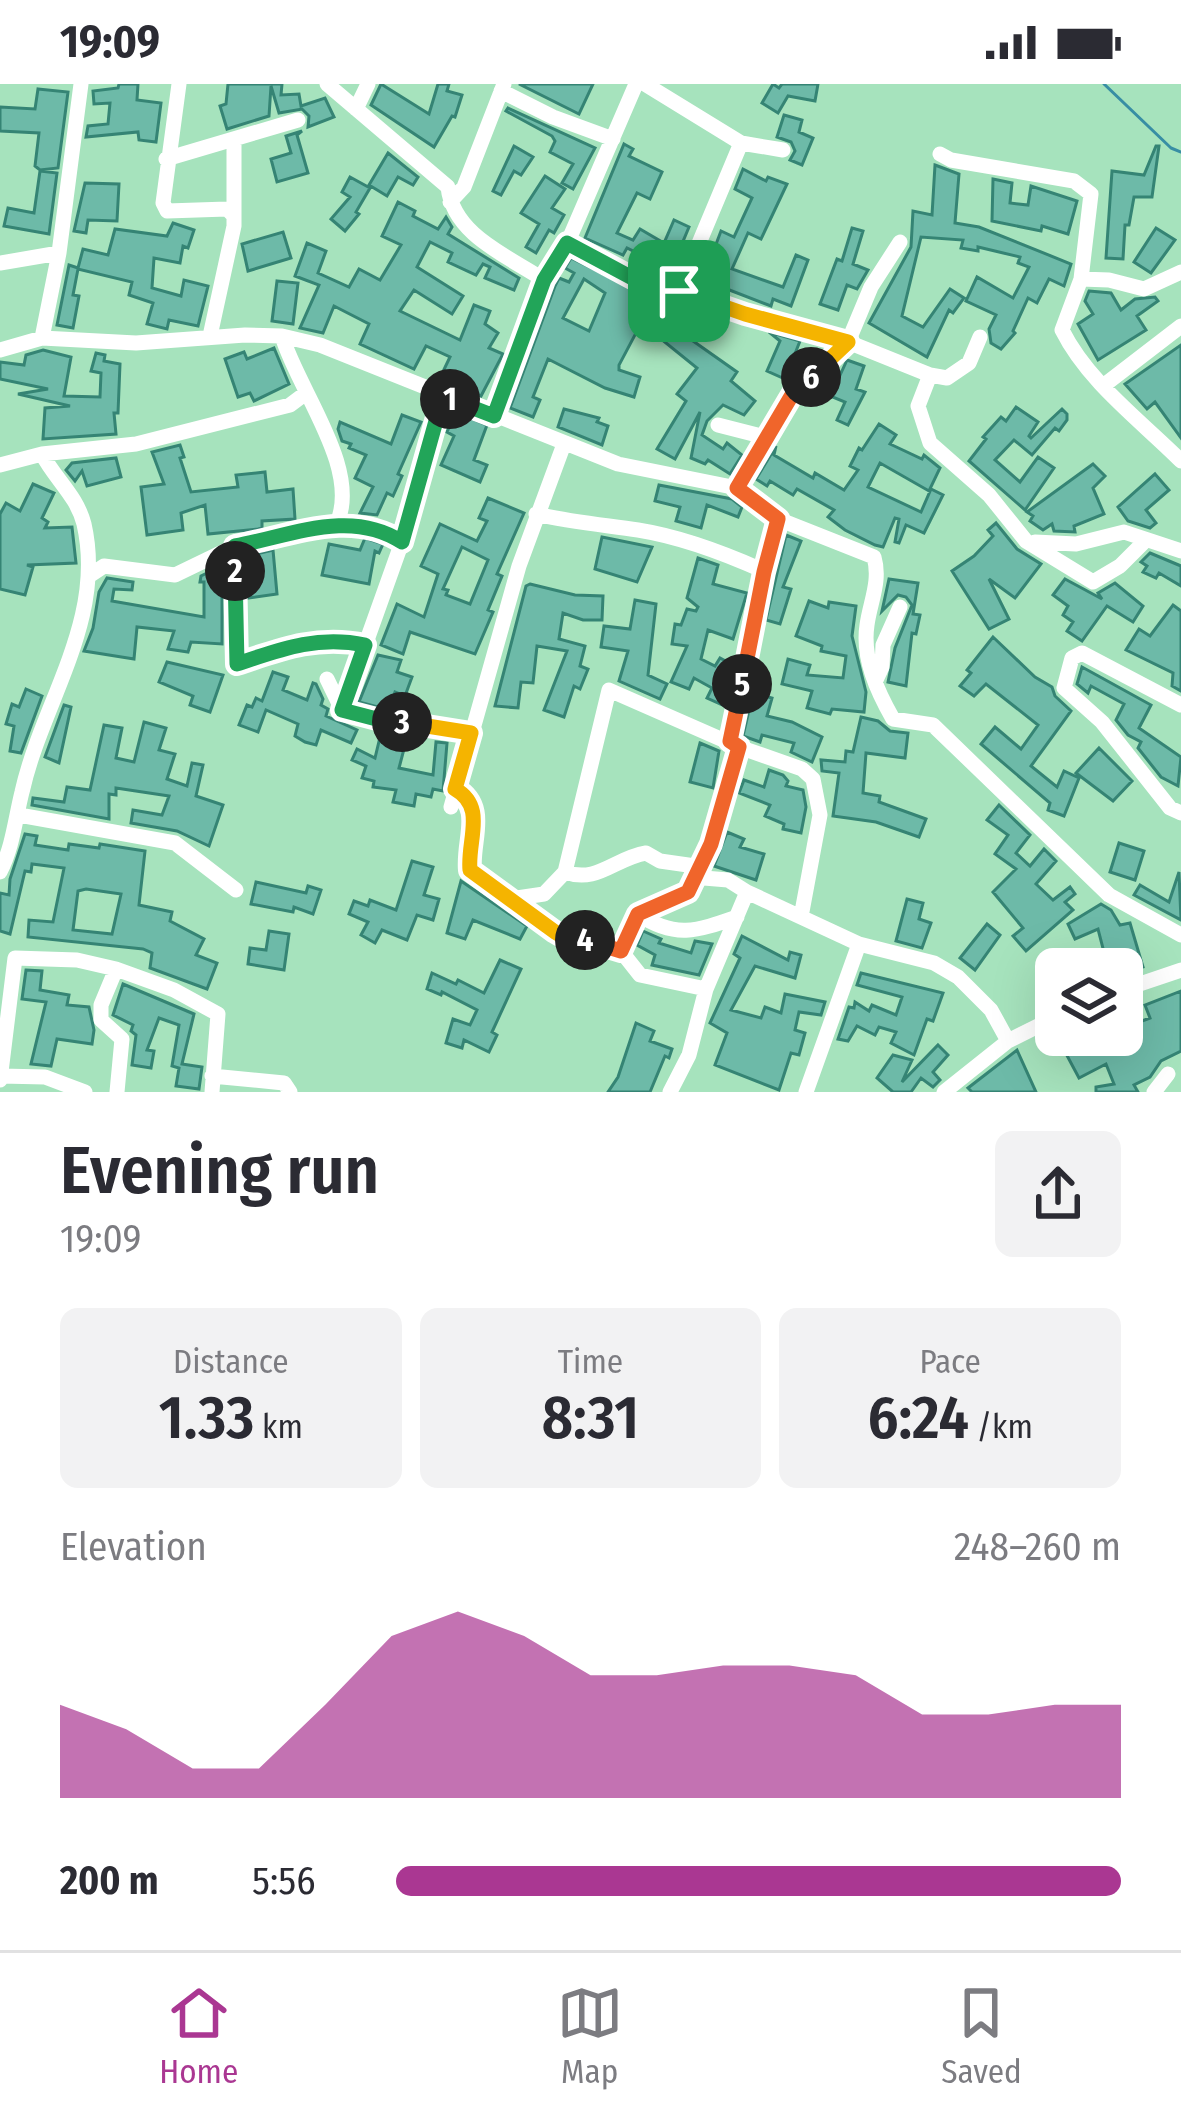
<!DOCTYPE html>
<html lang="en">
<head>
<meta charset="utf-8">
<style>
  :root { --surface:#fff; --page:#f2f2f3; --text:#2b2b33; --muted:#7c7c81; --line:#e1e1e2; --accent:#aa3792 }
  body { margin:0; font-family:"Fira Sans Condensed",sans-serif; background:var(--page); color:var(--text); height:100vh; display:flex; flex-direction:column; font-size:45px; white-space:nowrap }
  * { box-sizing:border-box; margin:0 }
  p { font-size:39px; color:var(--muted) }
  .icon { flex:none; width:66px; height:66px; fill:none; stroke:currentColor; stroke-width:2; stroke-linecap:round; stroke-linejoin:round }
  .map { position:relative; height:1008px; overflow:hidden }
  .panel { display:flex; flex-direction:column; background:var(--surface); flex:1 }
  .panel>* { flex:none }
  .buttons { position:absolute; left:1035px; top:864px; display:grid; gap:24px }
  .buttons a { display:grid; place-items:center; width:108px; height:108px; border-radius:18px; background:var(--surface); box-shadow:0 12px 48px #0002; font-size:60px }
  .pin { position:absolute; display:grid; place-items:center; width:102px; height:102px; color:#fff; margin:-51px; border-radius:24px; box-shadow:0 6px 18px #0006 }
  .km { position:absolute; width:60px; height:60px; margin:-30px; border-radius:50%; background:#222; color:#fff; font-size:33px; line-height:60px; text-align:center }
  .round { display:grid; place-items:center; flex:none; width:126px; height:126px; border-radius:18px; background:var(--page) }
  .headline { display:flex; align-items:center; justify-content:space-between; height:204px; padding:0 60px }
  h1 { font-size:66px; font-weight:600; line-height:90px }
  .stats { display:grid; grid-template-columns:repeat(3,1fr); gap:18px; height:204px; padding:12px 60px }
  .stats div { display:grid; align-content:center; border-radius:18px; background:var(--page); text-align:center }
  .stats b { font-size:60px; font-weight:600 }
  .stats small { font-size:33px; font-weight:400 }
  .stats p { font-size:33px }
  .chart { height:336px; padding:24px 60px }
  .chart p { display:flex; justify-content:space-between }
  .chart svg { width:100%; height:216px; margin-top:12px; fill:var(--accent); opacity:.7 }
  ul { padding:0 60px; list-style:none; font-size:39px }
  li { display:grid; grid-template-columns:192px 144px 1fr; align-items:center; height:90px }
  li i { height:30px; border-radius:15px; background:var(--accent) }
  .status { display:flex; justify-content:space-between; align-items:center; height:84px; padding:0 60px; background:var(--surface); direction:ltr }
  .status svg { height:33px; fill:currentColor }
  .tab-bar { display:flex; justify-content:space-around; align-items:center; height:168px; border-top:3px solid var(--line); background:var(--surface); font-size:33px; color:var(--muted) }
  .tab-bar a { display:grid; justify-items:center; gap:6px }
  .tab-bar .on { color:var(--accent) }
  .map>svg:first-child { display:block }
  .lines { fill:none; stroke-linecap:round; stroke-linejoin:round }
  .stream { stroke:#388ea4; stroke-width:3 }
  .building { fill:#6dbaa8; stroke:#358474; stroke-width:3; fill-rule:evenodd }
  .minor { stroke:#fff; stroke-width:15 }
  .split-1-casing { stroke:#fff; stroke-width:24 }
  .split-2-casing { stroke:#fff; stroke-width:24 }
  .split-3-casing { stroke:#fff; stroke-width:24 }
  .split-4-casing { stroke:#fff; stroke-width:24 }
  .split-5-casing { stroke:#fff; stroke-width:24 }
  .split-6-casing { stroke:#fff; stroke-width:24 }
  .split-7-casing { stroke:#fff; stroke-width:24 }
  .split-1 { stroke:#22a559; stroke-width:15 }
  .split-2 { stroke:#22a559; stroke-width:15 }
  .split-3 { stroke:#22a559; stroke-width:15 }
  .split-4 { stroke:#f5b400; stroke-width:15 }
  .split-5 { stroke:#f0652b; stroke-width:15 }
  .split-6 { stroke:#f0652b; stroke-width:15 }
  .split-7 { stroke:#f5b400; stroke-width:15 }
</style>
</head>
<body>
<div class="status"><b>19:09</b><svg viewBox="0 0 49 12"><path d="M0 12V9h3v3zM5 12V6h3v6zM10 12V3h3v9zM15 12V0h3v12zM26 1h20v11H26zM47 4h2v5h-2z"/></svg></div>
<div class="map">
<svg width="1181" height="1008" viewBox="0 0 1181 1008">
  <rect width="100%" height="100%" fill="#a6e3bd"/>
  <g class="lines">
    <!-- stream -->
    <path class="stream" d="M1104,0L1171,64L1181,68"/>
  </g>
  <!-- building -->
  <path class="building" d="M119,0H138L137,16L161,19L156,58L139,56L138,48L86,53L88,42L108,40L110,19L94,20L93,7L118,4Z
    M228,0H282L281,11L299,10L301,22L325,14L334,33L308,43L309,32L302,25L279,29L271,2L269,32L227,45L220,22L226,20Z
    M381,0L429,30L438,0H449L447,7L462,11L455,33L452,32L434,63L371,21Z
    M519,0H593L579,30Z
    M773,0L779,4L782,0H818L815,17L788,12L778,29L762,19Z
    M38,5L68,8L58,84L40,86L35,82L39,49L0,47V23L35,25Z
    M508,24L595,64L573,105L562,99L573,80L550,68L555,57L552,52L506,27Z
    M784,31L802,36L799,48L813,54L802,81L790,76L795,67L791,58L777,53Z
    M302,47L297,51L308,89L277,98L271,75L291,69L286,52Z
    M624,60L633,65L629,72L662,88L650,115L637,109L617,149L633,156L640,145L664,159L674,136L689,143L671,186L627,164L623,171L585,154Z
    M514,62L533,73L521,91L514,87L501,111L493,107Z
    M1156,62H1159L1152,113H1134L1129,141H1125L1123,175L1106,174L1112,87L1144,91Z
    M388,69L418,93L413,101L398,93L387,112L369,101Z
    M935,81L959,90L955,139L979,143L1071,180L1064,202L1049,195L1037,219L1028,214L1013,247L1015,249L1001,265L991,259L989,245L996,231L966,217L977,193L1013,214L1029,183L1018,179L1020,173L978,163V167L961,164L963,156L921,153L902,232L923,243L950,205L964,214L953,229L949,226L927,273L869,239L911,163L913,127L932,131Z
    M743,85L766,97L768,93L787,100L761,155L748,149L732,185L783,203L796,171L808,176L791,222L773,215L771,222L714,200L712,204L701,200L721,147L734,153L752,114L735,105Z
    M40,87L57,89L49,150L4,142L8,124L34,129Z
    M545,92L565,105L552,124L564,131L554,149L549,146L536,169L526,163L539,140L521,129Z
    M350,93L370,104L356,128L359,130L345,147L331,135L350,113L342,108Z
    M993,95L1012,99L1010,119L1028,121L1031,102L1077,117L1068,150L1042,142L1041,147L992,137Z
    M85,99L119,100L117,137L88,136L86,149L74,147Z
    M398,118L415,127L413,132L438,145L446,133L452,143L448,150L519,194L514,206L485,194L490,183L483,180L476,191L448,178L452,169L430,158L417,183L463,212L452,230L414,206L400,227L460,256L474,221L490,227L485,240L498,249L489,264L503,270L481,312L439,296L450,273L426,262L414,285L360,260L369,240L334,222L323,249L300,244L319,201L295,192L307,159L326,167L318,189L349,203L359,185L380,196L401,161L382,152Z
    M173,139L194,146L188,164L183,162L180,179L154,174L152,204L181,212L184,196L208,202L198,242L169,236L167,245L147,240L153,219L129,211L132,198L78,185L73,211L79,212L73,244L57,241L69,181L78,184L83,165L108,171L115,145L167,152Z
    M852,144L863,147L853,180L868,186L857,205L847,201L838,226L820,220L837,175L842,177Z
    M1156,144L1175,156L1151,189L1134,178Z
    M283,148L291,174L248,187L242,160Z
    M571,174L654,215L619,281V286L640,293L634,313L605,304L548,275L533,313L540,316L533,333L510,324L555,202L559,194L569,198L574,189L565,184ZM584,195L605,209L589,247L563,234Z
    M277,197L298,199L293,240L272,237Z
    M1089,207L1111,209L1121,226L1135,215L1155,213L1158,217L1137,232L1146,246L1098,276L1078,240L1093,230L1085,217Z
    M683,223L711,231L702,251L690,245L686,252L737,288L731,297L755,317L744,331L723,321L707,337L702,351L723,365L727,359L742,371L730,390L708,376L705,380L691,374L700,328L675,375L657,365L686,317L677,310L697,284L661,255Z
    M769,248L800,257L785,295L767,287L780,257Z
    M1181,261V354L1155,318L1147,325L1125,300Z
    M274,264L289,300L254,317L250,309L238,313L225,275L244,268L247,275Z
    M43,266L71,273L64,312L100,313L101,289L91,287L96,269L105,271L104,277L120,280L118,329H114L116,350L43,355L45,324L70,322L18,310L48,305L0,295V278L24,281L26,271Z
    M847,276L864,282L856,305L865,308L848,341L837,336L845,318L818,307L827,297L836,300Z
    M1016,323L1038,338L1029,352L1031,354L1062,325L1067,330V336L1059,347L1055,344L1032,371L1014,356L995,376L1020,398L1038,373L1054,384L1025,426L969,377L986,355L983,353L1001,333L1006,337Z
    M564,325L599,334L597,338L608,342L602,361L558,343Z
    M456,328L487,341L474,376L487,381L480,398L441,381L454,352L447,348Z
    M402,331L421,338L398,390L402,392L393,412L387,409L377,431L360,429L373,403L355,394L366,371L349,364L351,360L342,357L338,345L340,338L391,360Z
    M879,340L896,351L890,360L922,375L924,371L940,384L929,407L880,379L868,403L921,428L931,405L943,411L924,449L906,441L899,459L895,458L899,435L895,434L883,463L875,461L845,446L828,433L834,426L797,405L793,411L770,397L767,402L756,395L776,362L774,371L813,394L815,389L844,406L858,386L850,382L859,364L862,366Z
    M180,361L184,373L180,374L191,408L238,403L236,391L265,388L267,408L293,405L295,435L262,437V444L258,445L208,450L205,421L181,429L183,446L147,451L141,403L164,400L152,368Z
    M116,374L121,393L87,402L82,387L75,397L66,386L72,379Z
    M1093,380L1105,392L1093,404L1104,430L1074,442L1075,448L1054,447L1052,440L1043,446L1030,437L1033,432L1027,428Z
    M1155,390L1169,406L1146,426L1156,439L1150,444L1128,437L1118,423Z
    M33,400L54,409L42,434L48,438L45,444L72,443L76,479L27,481L33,483L25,511L0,505V430L6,419L20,427Z
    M659,401L732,415L742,423L738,433L707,421L701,444L676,437L680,423L655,417Z
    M488,414L524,429L497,490L502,492L488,526L493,528L475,570L410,548L403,570L381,561L397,520L424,533L438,490L421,482L440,440L477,457L487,437L479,434ZM462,463L488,476L470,520L446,511L448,506L443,505Z
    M996,439L1017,465L1041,480L1015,514L989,495L1009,535L989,545L952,487L974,472L993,452L988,446Z
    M786,451L801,457L783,503L791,505L780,540L766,536Z
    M602,453L652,463L637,498L595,485Z
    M365,454L383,460L379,469L375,467L369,500L322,491L329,460L360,466Z
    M273,466L277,510L248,514L247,472Z
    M1150,469L1181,482V502L1159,489L1156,494L1143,488L1147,482L1141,478Z
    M698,474L718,481L713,500L747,509L733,555L708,546L701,575L715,582L720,574L733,581L725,622L707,614L712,604L694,594L689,605L671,598L687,562L672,560L675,540L681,541L687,525L696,527L698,523L687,514Z
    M222,482V560L191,558L188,568L168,565L174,547L137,543L134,575L84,567L93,544L99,508L107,494L133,498L132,506L114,505L112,517L204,533V498H200L201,492Z
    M889,495L918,499L913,530L920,531L916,550L912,549L906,602L888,598L895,564L912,521L906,513L898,511L882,527Z
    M1065,495L1102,515L1098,509L1115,499L1143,522L1133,538L1107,522L1082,557L1067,547L1073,538L1063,531L1068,522L1053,511Z
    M530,500L575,511L603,512L602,536H583L563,529L559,555L585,562L580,582L588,585L580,605L574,602L564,633L544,626L567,567L537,562L533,599L521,598L518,624L495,622L526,502Z
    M635,516L656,520L648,591L667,600L660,615L619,597L628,567L601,563L604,542L630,545Z
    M809,517L828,524L829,518L856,522L852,552L866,608L864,628L832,625L830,630L807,624L812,607L782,600L788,575L810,581L807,591L843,594L846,572L821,567L822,562L796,552Z
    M1173,521L1181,527V607L1172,602L1173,589L1126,566L1139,545L1150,552Z
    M993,553L1035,593L1052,603L1055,612L1071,627L1031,682L1057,703L1064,687L1079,694L1064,732L1048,726L1050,719L981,660L995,643L1021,665L1038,641L986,600L974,612L960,602L971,589L967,586Z
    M378,571L401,576L397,588L412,593L405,612L395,608L389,626L359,618Z
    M167,578L223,591L210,628L190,621L193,612L159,598Z
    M1082,583L1151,621L1139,644L1181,673L1178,702L1161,693L1138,664L1141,658L1128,651L1116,636L1124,620L1091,602L1088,609L1077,600Z
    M273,588L288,593L283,606L307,616L313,599L316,600L323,615L321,621L328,625L326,632L357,646L351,659L321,646L316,661L305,658L295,652L298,640L266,626L258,648L239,641L247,621L252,623L256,614L262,617Z
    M26,605L42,612L21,669L10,667L14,642L6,640L12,620L19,623Z
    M753,609L772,614L767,632L792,638L822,653L812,678L791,668L794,659L762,651L760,658L743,652Z
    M64,621L71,623L59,679L45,673Z
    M861,633L878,637L890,647L908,649L905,674L866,669L863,709L880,712L879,718L926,735L919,753L876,738L833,732L839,689L822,687L821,676L845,678L846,667L853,668Z
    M144,638L166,644L159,666L175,670L167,695L187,702L192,679L203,681L196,712L223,721L209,762L177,747L131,739L133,726L162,731L169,712L116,704V711L109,710V735L32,721L33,714L64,718L67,703L90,706L104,641L122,644L116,674L134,678Z
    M381,649L408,650L399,684L433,691L436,658L447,659L443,707L433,705L431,713L416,710L414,722L393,718L396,706L373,703L374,697L362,694L366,682L352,676L357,665L375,674Z
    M700,659L719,667L713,704L690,698Z
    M1099,664L1132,697L1113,717L1076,689Z
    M769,686L783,691L788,697L786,702L803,706L806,723L801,749L783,745L784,740L765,732L770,721L739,709L744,696L764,703Z
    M999,721L1030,751L1016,769L1030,782L1044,765L1056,777L1036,800L1053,816L1070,803L1075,810L1065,818L1073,826L1026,867L1013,852L1023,844L993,808L1016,785L995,770L1008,751L987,736Z
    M727,748L744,755L740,763L764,770L756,796L714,782Z
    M25,750L37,752L35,761L68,766L69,760L99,764L100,760L145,767L139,821L172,828L170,837L204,855L196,871L217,879L207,905L150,884L152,869L143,865L28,853L29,836L53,838L64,784L32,780L31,788L25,787L10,850L0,847V809L9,811L10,795ZM86,805L121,810L112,850L73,846L78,807Z
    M1119,759L1144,767L1135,796L1110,788Z
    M412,777L433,783L424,811L439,815L433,836L417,831L407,856L382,846L375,859L361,851L368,838L349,830L354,817L368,822L370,816L396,826Z
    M1179,788L1181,836L1134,811L1140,801L1169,818Z
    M461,797L527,842L520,855L473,836L465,855L447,849Z
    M256,798L306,809L308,802L321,806L313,830L294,823L293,828L251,820Z
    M907,815L923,819L919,835L931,839L922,864L896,857Z
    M1101,820L1111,826L1120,841L1130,839L1143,883L1122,888L1071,885L1105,872L1098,845L1075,855L1068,840Z
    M987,840L1000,851L975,886L960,874Z
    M269,847L289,850L284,886L248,880L250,864L266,866Z
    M643,847L661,855L659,859L691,869L695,857L712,860L699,891L652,881L655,871L637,861Z
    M742,852L788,876L790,868L801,871L795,894L755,882L731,926L761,934L765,923L781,929L785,910L825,918L821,931L799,928L795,946L805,949L799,971L791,969L779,1006L715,981L727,949L710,939L740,874L734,870Z
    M500,876L521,885L492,948L497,951L489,968L464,956L462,964L446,959L453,935L470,941L477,926L442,908L441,911L427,905L432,889L456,900L458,896L484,909Z
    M26,886L42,887L40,906L69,911L67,921L89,923L94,946L92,960L57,955L51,982L31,980L46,918L22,915Z
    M861,889L943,909L933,937L927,935L914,971L891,959L896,948L879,943L875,951L857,942L848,957L838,955L849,923L854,924L855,918L869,927L872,921L896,931L902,913L857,901Z
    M123,900L194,930L182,980L202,983L199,1005L176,1002L179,984L172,982L179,941L159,934L147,966L154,967L151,984L132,981L136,951L131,947L133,941L113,931Z
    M1181,907V967L1161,977L1150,993L1134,1001L1138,1008H1096V1003L1114,1000L1106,980L1079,994L1056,951H1125L1123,944L1150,934L1145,921Z
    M636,939L654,947L650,957L672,965L669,974L665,972L650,1008H608L618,993Z
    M938,961L948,971L933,988L940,996L933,1003L921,994L911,1008H893L877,994L893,971L912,976L902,998Z
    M1017,966L1036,1008H972L968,1004Z"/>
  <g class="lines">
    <!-- minor -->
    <path class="minor" d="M179,0L163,119L167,127L227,125L232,130
      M327,0L448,103C453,151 508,172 544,196
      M645,0L741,59L783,66
      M501,7L553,33L613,55
      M356,25L368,0
      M940,70L951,76L1074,97L1091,110L1081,195L1062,246C1088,298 1140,336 1181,377
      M166,75L298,36
      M450,118L464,103L504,0
      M567,159L652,202L848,258L930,291L918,322L930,359L989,411L1026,457L1093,498L1120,482L1146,456
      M0,179L59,169
      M1081,195L1109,196L1144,205L1181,188
      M679,207L741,59
      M210,252L234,142V57
      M282,252C298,306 361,384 337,439
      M42,254L59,169L81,0
      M0,266L42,254L136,259L245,251L282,252L320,261L618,380L737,404L778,435L874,473C881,497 870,518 867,541C862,574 877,607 893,635L933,641L1109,811L1181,851
      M930,291L947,294L969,279L980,253
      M1103,302L1181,242
      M493,331L544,196L570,153L636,0
      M718,341L765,353
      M0,381L42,370L136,360L290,321L306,309
      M737,404L799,299L818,289L848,258L871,203L900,158
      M536,430C570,438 604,441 638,446C682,453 724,469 764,487
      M1035,458L1076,460L1124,448L1181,467
      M235,462L237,580C281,565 318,552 365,561
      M89,492L104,482L175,491L235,462L337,439L377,443L402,458
      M327,595L342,626L391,639L405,637L471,649
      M875,598L882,583L883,561L900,523
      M1181,621L1082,569L1072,574L1064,604L1102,638L1170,724L1181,729
      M342,626L402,458L443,312
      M730,657L764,487L778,435
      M455,705C493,727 455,763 475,792L567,855L589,857L621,867
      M451,723L519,482L564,360
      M19,731L175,759L236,806
      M0,788C13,762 15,736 22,708C42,618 106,536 84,440C77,412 55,395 42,370
      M565,788C597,800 615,774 646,769L660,777L702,783L704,794L728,796L747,808
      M510,815L544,810L565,788L609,606L739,663L802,685L813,695L820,731L801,833
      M638,830C675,855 697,847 737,833
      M116,885L101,921V936L122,955L117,1008
      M706,905L640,891L621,867L638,830L688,808L711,760L739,663
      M1122,906L1181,886
      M1,992L45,993L85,1008
      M212,992L284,999L290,1008
      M0,996L15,874L77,876L116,885L174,906L218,930L212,1008
      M670,1008L689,971L706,905L747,808L859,860L934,879L958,893L991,926L1008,957
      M806,1008L859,860
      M944,1008L1008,957L1056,933
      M1154,1008L1168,990"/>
  </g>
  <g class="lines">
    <defs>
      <path id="split-1" d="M450,315L494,332L544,196L567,159L636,196L679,207"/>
      <path id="split-2" d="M235,487V462C291,452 350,424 402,458L443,312L450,315"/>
      <path id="split-3" d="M235,487L237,580C281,565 318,551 365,561L342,626L392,639L402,638"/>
      <path id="split-4" d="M402,638L471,649L455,705C487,723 467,756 470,786L555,848L567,855L585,856"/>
      <path id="split-5" d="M585,856L621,867L638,830L688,808L711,760L739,663L730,657L742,600"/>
      <path id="split-6" d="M742,600L764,488L778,435L737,404L799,299L811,293"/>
      <path id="split-7" d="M679,207L745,230L848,258L811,293"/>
    </defs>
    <!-- split-1 casing -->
    <use href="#split-1" class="split-1-casing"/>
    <!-- split-2 casing -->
    <use href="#split-2" class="split-2-casing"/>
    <!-- split-3 casing -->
    <use href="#split-3" class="split-3-casing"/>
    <!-- split-4 casing -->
    <use href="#split-4" class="split-4-casing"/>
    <!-- split-5 casing -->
    <use href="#split-5" class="split-5-casing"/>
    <!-- split-6 casing -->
    <use href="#split-6" class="split-6-casing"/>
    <!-- split-7 casing -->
    <use href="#split-7" class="split-7-casing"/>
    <!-- split-1 -->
    <use href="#split-1" class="split-1"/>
    <!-- split-2 -->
    <use href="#split-2" class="split-2"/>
    <!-- split-3 -->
    <use href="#split-3" class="split-3"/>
    <!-- split-4 -->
    <use href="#split-4" class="split-4"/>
    <!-- split-5 -->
    <use href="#split-5" class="split-5"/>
    <!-- split-6 -->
    <use href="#split-6" class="split-6"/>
    <!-- split-7 -->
    <use href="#split-7" class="split-7"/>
  </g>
</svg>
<div class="buttons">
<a><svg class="icon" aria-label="layers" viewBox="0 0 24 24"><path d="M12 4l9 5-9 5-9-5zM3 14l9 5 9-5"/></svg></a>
</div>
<div class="pin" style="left:679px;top:207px;background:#1e9e55"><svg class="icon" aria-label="arrive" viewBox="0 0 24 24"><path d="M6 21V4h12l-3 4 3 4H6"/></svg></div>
<b class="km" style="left:450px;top:315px">1</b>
<b class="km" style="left:235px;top:487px">2</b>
<b class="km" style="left:402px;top:638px">3</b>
<b class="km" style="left:585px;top:856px">4</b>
<b class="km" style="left:742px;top:600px">5</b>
<b class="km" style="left:811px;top:293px">6</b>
</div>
<section class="panel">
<div class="headline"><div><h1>Evening run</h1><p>19:09</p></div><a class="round"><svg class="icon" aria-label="share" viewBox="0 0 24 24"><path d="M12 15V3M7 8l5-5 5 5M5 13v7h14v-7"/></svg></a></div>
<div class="stats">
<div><p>Distance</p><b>1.33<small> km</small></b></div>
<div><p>Time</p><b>8:31</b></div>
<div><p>Pace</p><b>6:24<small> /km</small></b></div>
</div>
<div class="chart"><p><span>Elevation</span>248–260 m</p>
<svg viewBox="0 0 160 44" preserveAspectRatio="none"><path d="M0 44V25L10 30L20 38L30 38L40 25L50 11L60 6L70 11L80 19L90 19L100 17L110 17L120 19L130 27L140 27L150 25L160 25V44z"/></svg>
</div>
<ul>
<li><b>200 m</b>5:56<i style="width:100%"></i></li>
</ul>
</section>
<nav class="tab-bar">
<a class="on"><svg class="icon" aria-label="home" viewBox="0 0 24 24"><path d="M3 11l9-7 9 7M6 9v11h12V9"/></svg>Home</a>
<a><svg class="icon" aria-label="map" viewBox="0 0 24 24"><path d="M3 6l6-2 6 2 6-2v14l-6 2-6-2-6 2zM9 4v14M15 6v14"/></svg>Map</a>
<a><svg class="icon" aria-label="saved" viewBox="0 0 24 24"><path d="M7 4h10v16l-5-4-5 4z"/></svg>Saved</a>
</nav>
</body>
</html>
